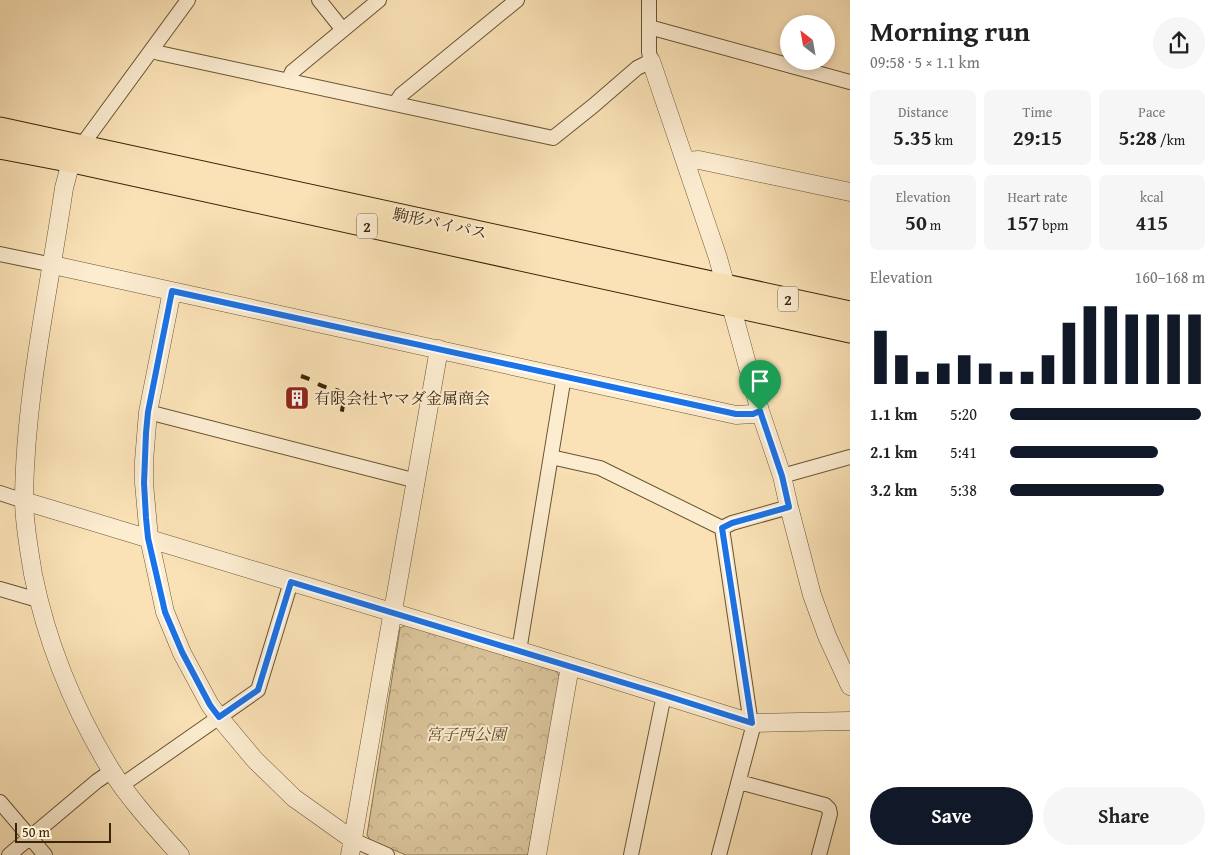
<!DOCTYPE html>
<html lang="en">
<head>
<meta charset="utf-8">
<style>
  :root { --surface:#fff; --page:#f6f6f6; --text:#222; --muted:#767676; --accent:#111827 }
  body { margin:0; font-family:"Gentium Book Plus","Noto Serif JP",serif; background:var(--page); color:var(--text); height:100vh; display:flex; flex-direction:column; font-size:19px; white-space:nowrap }
  * { box-sizing:border-box; margin:0 }
  p { font-size:16px; color:var(--muted) }
  .icon { flex:none; width:28px; height:28px; fill:none; stroke:currentColor; stroke-width:2; stroke-linecap:round; stroke-linejoin:round }
  .map { position:relative; flex:1; overflow:hidden }
  .sheet { display:flex; flex-direction:column; background:var(--surface); width:375px }
  .sheet>* { flex:none }
  .needle { width:32px; rotate:329deg }
  .fabs { position:absolute; left:780px; top:15px; display:grid; gap:10px }
  .fabs a { display:grid; place-items:center; width:55px; height:55px; border-radius:50%; background:var(--surface); box-shadow:0 2px 8px #0003; font-size:25px }
  .scale { position:absolute; left:15px; bottom:12px; width:96px; box-sizing:border-box; padding-left:5px; border:2px solid #382509; border-top:0; font-size:14px; line-height:18px; white-space:nowrap; color:#382509; -webkit-text-stroke:4px #fcecd0; paint-order:stroke }
  .pin { position:absolute; display:grid; place-items:center; width:42px; height:42px; color:#fff; margin:-51px -21px; border-radius:50% 50% 50% 0; rotate:-45deg; box-shadow:0 0 5px #0007 }
  .pin .icon { rotate:45deg }
  .round { display:grid; place-items:center; flex:none; width:52px; height:52px; border-radius:26px; background:var(--page) }
  .head { display:flex; align-items:center; justify-content:space-between; height:85px; padding:0 20px }
  h1 { font-size:28px; font-weight:700; line-height:38px }
  .figures { display:grid; grid-template-columns:repeat(3,1fr); gap:8px; height:85px; padding:5px 20px }
  .figures div { display:grid; align-content:center; border-radius:8px; background:var(--page); text-align:center }
  .figures b { font-size:21px; font-weight:700 }
  .figures small { font-size:14px; font-weight:400 }
  .figures p { font-size:14px }
  .chart { height:140px; padding:10px 20px }
  .chart p { display:flex; justify-content:space-between }
  .chart svg { width:100%; height:90px; margin-top:5px; stroke:var(--accent); stroke-width:6 }
  .cta { display:flex; gap:10px; margin-top:auto; padding:10px 20px }
  .cta a { flex:1; height:58px; border-radius:30px; background:var(--accent); color:#fff; font-size:20px; font-weight:700; line-height:58px; text-align:center }
  .cta a+a { background:var(--page); color:var(--text) }
  ul { padding:0 20px; list-style:none; font-size:16px }
  li { display:grid; grid-template-columns:80px 60px 1fr; align-items:center; height:38px }
  li i { height:12px; border-radius:6px; background:var(--accent) }
  main { display:flex; flex:1; min-height:0 }
  .map>svg:first-child { display:block }
  .forest { fill:url(#forest-crowns); stroke:#887451 }
  .lines { fill:none; stroke-linecap:round; stroke-linejoin:round }
  .minor-casing { stroke:#685434; stroke-width:16 }
  .tertiary-casing { stroke:#685434; stroke-width:19 }
  .primary-casing { stroke:#382509; stroke-width:23 }
  .minor { stroke:#fcecd0; stroke-width:14 }
  .tertiary { stroke:#fcecd0; stroke-width:18 }
  .primary { stroke:#fae2b6; stroke-width:21 }
  .rail { stroke:#382509; stroke-width:4; stroke-dasharray:9 9; stroke-linecap:butt }
  .route-casing { stroke:#fff; stroke-width:10 }
  .route { stroke:#1a73e8; stroke-width:6 }
  .labels { text-anchor:middle; dominant-baseline:central; stroke-width:4; stroke-linejoin:round; paint-order:stroke }
  .shield { fill:#fcecd0; stroke:#736145; stroke-width:1 }
  .shield-label { font-size:15px; font-weight:bold; fill:#382509 }
  .street-label { font-size:16px; fill:#382509; stroke:#fcecd0 }
  .poi-label { font-size:16px; fill:#382509; stroke:#fcecd0; text-anchor:start }
  .park-label { font-size:16px; font-style:italic; fill:#604c2d; stroke:#fcecd0 }
</style>
</head>
<body>
<main>
<div class="map">
<svg width="850" height="855" viewBox="0 0 850 855">
  <defs>
    <pattern id="forest-crowns" width="20" height="18" patternUnits="userSpaceOnUse" patternTransform="scale(1.25)"><rect width="20" height="18" fill="#d9c299"/><path d="M2 6a3 3 0 1 1 6 0M12 15a3 3 0 1 1 6 0" fill="none" stroke="#bba782"/></pattern>
  </defs>
  <rect width="100%" height="100%" fill="#fae2b6"/>
  <filter id="stains"><feTurbulence type="fractalNoise" baseFrequency=".004" numOctaves="4"/><feColorMatrix values="0 0 0 0 .2 0 0 0 0 .09 0 0 0 0 .02 0 0 0 .5 -.17"/></filter>
  <radialGradient id="worn" r=".72"><stop offset=".6" stop-color="#630" stop-opacity="0"/><stop offset="1" stop-color="#630" stop-opacity=".3"/></radialGradient>
  <!-- forest -->
  <path class="forest" d="M406,625L556,671L560,677L528,855H406L370,840L367,835L400,628Z"/>
  <g class="lines">
    <defs>
      <path id="minor" d="M319,0L343,30
        M649,27L850,82
        M152,50L159,53L553,138L593,106L637,68L651,61L649,52V0
        M288,81L292,72L379,0
        M395,104L401,95L517,0
        M82,145L188,0
        M0,254L53,265
        M148,412L417,481
        M551,457L600,468L722,528L752,731L719,855
        M782,476L850,457
        M0,493L24,501
        M722,528L732,523L789,507
        M0,589L38,600
        M519,651L564,376
        M739,782L825,805L829,809L830,814L819,855
        M122,785L258,690L291,582
        M0,802L45,855
        M353,840L387,855
        M9,855L97,781L112,771
        M631,855L664,695"/>
      <path id="tertiary" d="M651,61L718,258L760,411L782,476L789,507L812,595L827,636L850,686
        M79,151L69,169L64,188C49,291 25,394 24,499C24,524 29,549 33,574C47,644 74,709 111,770C130,800 156,828 180,855
        M686,161L699,160L850,192
        M53,265L736,415L753,414L760,411
        M172,291L148,412L144,461V483L149,538L165,612L182,653L210,705L219,717L255,760L294,798L353,840
        M24,501L570,666L752,723L850,721
        M350,855L439,349
        M537,855L570,666"/>
      <path id="primary" d="M0,128L850,312
        M0,148L73,162L850,332"/>
    </defs>
    <!-- minor casing -->
    <use href="#minor" class="minor-casing"/>
    <!-- tertiary casing -->
    <use href="#tertiary" class="tertiary-casing"/>
    <!-- primary casing -->
    <use href="#primary" class="primary-casing"/>
    <!-- minor -->
    <use href="#minor" class="minor"/>
    <!-- tertiary -->
    <use href="#tertiary" class="tertiary"/>
    <!-- primary -->
    <use href="#primary" class="primary"/>
    <!-- rail -->
    <path class="rail" d="M301,376L315,381
      M318,384C340,395 348,382 341,416"/>
  </g>
  <g class="lines">
    <defs>
      <path id="route" d="M172,291L736,414H753L760,411L782,476L789,507L732,523L722,528L752,723L664,695L291,582L258,690L219,717L210,705L182,652L165,612L148,538L146,518L144,483L146,433L148,412Z"/>
    </defs>
    <!-- route casing -->
    <use href="#route" class="route-casing"/>
    <!-- route -->
    <use href="#route" class="route"/>
  </g>
  <!-- icons -->
  <defs>
    <symbol id="building-square" viewBox="-11 -11 22 22"><rect x="-9" y="-9" width="18" height="18" rx="4" fill="#8f2418" stroke="#fcecd0"/><path d="M-4-6H4V6H1V3H-1V6H-4ZM-2.5-4.3h1.7v1.8h-1.7ZM.8-4.3h1.7v1.8H.8ZM-2.5-1h1.7V.8h-1.7ZM.8-1h1.7V.8H.8Z" fill="#fff"/></symbol>
  </defs>
  <g fill-rule="evenodd">
    <use href="#building-square" x="283" y="384" width="28" height="28"/>
  </g>
  <g class="labels">
    <!-- shield labels -->
    <g class="shield">
      <rect x="357" y="213.5" width="20" height="25" rx="4"/>
      <rect x="778" y="286.5" width="20" height="25" rx="4"/>
    </g>
    <g class="shield-label">
      <text x="367" y="226">2</text>
      <text x="788" y="299">2</text>
    </g>
    <!-- street labels -->
    <g class="street-label">
      <text transform="translate(440 223) rotate(12)">駒形バイパス</text>
    </g>
    <!-- poi labels -->
    <g class="poi-label">
      <text x="314" y="398">有限会社ヤマダ金属商会</text>
    </g>
    <!-- park labels -->
    <g class="park-label">
      <text x="466" y="734">宮子西公園</text>
    </g>
  </g>
  <rect width="100%" height="100%" filter="url(#stains)"/>
  <rect width="100%" height="100%" fill="url(#worn)"/>
</svg>
<div class="fabs">
<a><svg class="needle" viewBox="-14 -14 28 28"><path d="M0-13l5 13h-10z" fill="#e53935"/><path d="M0 13l5-13h-10z" fill="#767676"/></svg></a>
</div>
<div class="scale">50 m</div>
<div class="pin" style="left:760px;top:411px;background:#1e9e55"><svg class="icon" aria-label="arrive" viewBox="0 0 24 24"><path d="M6 21V4h12l-3 4 3 4H6"/></svg></div>
</div>
<section class="sheet">
<div class="head"><div><h1>Morning run</h1><p>09:58 · 5 × 1.1 km</p></div><a class="round"><svg class="icon" aria-label="share" viewBox="0 0 24 24"><path d="M12 15V3M7 8l5-5 5 5M5 13v7h14v-7"/></svg></a></div>
<div class="figures">
<div><p>Distance</p><b>5.35<small> km</small></b></div>
<div><p>Time</p><b>29:15</b></div>
<div><p>Pace</p><b>5:28<small> /km</small></b></div>
</div>
<div class="figures">
<div><p>Elevation</p><b>50<small> m</small></b></div>
<div><p>Heart rate</p><b>157<small> bpm</small></b></div>
<div><p>kcal</p><b>415</b></div>
</div>
<div class="chart"><p><span>Elevation</span>160–168 m</p>
<svg viewBox="0 0 160 44" preserveAspectRatio="none"><path d="M5 44V18M15 44V30M25 44V38M35 44V34M45 44V30M55 44V34M65 44V38M75 44V38M85 44V30M95 44V14M105 44V6M115 44V6M125 44V10M135 44V10M145 44V10M155 44V10"/></svg>
</div>
<ul>
<li><b>1.1 km</b>5:20<i style="width:98%"></i></li>
<li><b>2.1 km</b>5:41<i style="width:76%"></i></li>
<li><b>3.2 km</b>5:38<i style="width:79%"></i></li>
</ul>
<div class="cta"><a>Save</a><a>Share</a></div>
</section>
</main>
</body>
</html>
